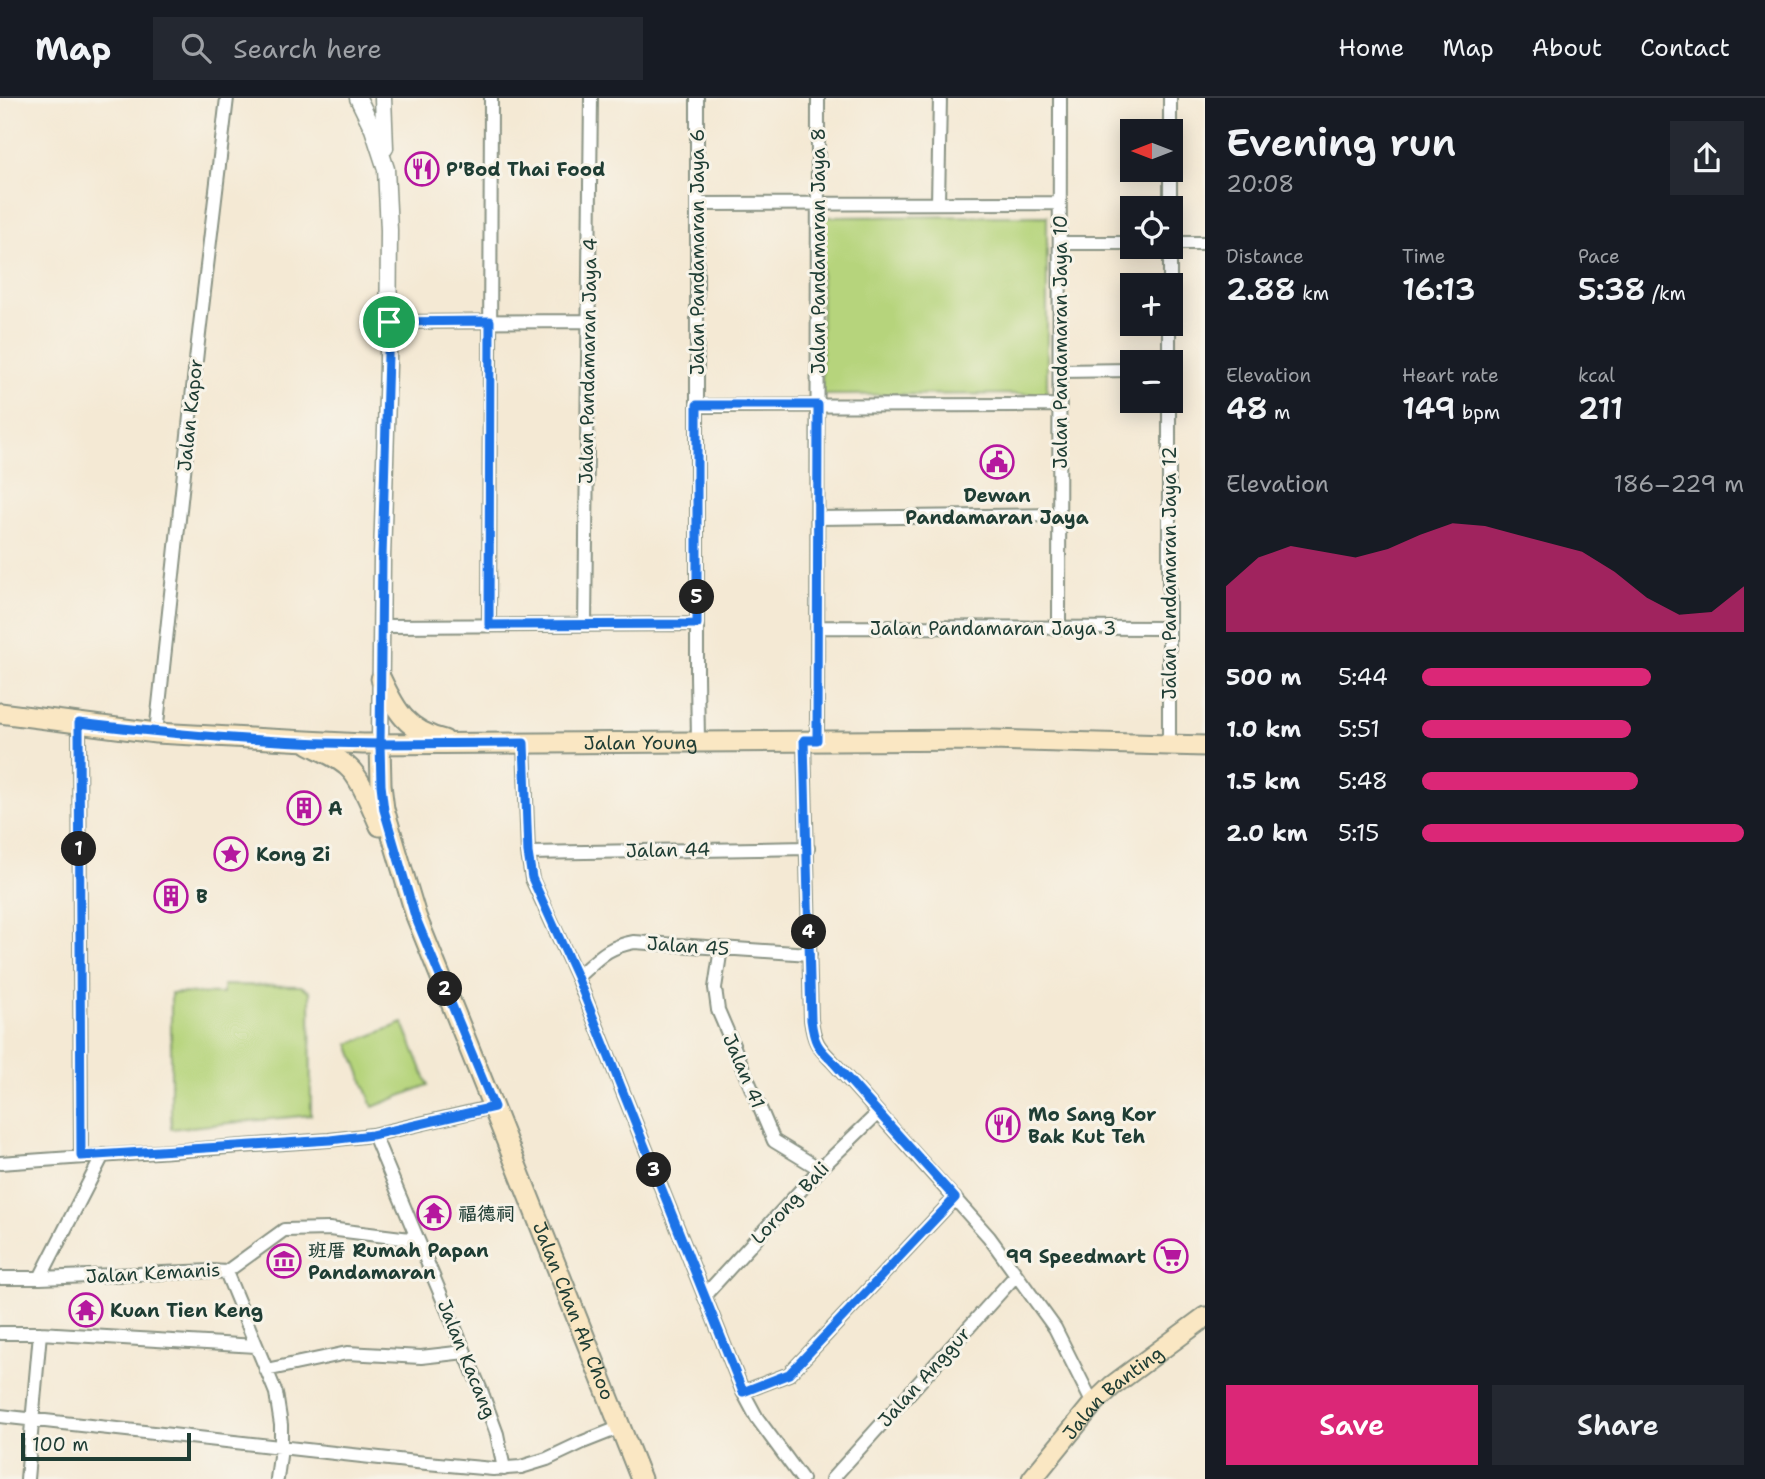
<!DOCTYPE html>
<html lang="en">
<head>
<meta charset="utf-8">
<style>
  :root { --surface:#171b24; --page:#242831; --text:#f1f3f6; --muted:#9ea1a6; --line:#363941; --accent:#db2777 }
  body { margin:0; font-family:"Shantell Sans","LXGW WenKai TC",sans-serif; background:var(--page); color:var(--text); height:100vh; display:flex; flex-direction:column; font-size:26px; white-space:nowrap }
  * { box-sizing:border-box; margin:0 }
  p { font-size:23px; color:var(--muted) }
  .icon { flex:none; width:38px; height:38px; fill:none; stroke:currentColor; stroke-width:2; stroke-linecap:round; stroke-linejoin:round }
  .map { position:relative; flex:1; overflow:hidden }
  .side { display:flex; flex-direction:column; background:var(--surface); width:560px }
  .side>* { flex:none }
  .needle { width:46px; rotate:270deg }
  .tools { position:absolute; left:1120px; top:21px; display:grid; gap:14px }
  .tools a { display:grid; place-items:center; width:63px; height:63px; border-radius:0px; background:var(--surface); box-shadow:0 4px 18px #0003; font-size:35px }
  .scale { position:absolute; left:21px; bottom:18px; width:170px; box-sizing:border-box; padding-left:7px; border:4px solid #1f3d34; border-top:0; font-size:19px; line-height:24px; white-space:nowrap; color:#1f3d34; -webkit-text-stroke:5px #f7f3e8; paint-order:stroke }
  .pin { position:absolute; display:grid; place-items:center; width:60px; height:60px; color:#fff; margin:-30px; border:4px solid #fff; border-radius:50%; box-shadow:0 2px 7px #0007 }
  .km { position:absolute; width:35px; height:35px; margin:-18px; border-radius:50%; background:#222; color:#fff; font-size:19px; line-height:35px; text-align:center }
  .round { display:grid; place-items:center; flex:none; width:74px; height:74px; border-radius:0px; background:var(--page) }
  .headline { display:flex; align-items:center; justify-content:space-between; height:119px; padding:0 21px }
  h1 { font-size:38px; font-weight:600; line-height:52px }
  .figures { display:grid; grid-template-columns:repeat(3,1fr); gap:10px; height:119px; padding:7px 21px }
  .figures div { display:grid; align-content:center }
  .figures b { font-size:30px; font-weight:600 }
  .figures small { font-size:19px; font-weight:400 }
  .figures p { font-size:19px }
  .chart { height:196px; padding:14px 21px }
  .chart p { display:flex; justify-content:space-between }
  .chart svg { width:100%; height:126px; margin-top:7px; fill:var(--accent); opacity:.7 }
  .cta { display:flex; gap:14px; margin-top:auto; padding:14px 21px }
  .cta a { flex:1; height:80px; border-radius:0px; background:var(--accent); color:#fff; font-size:28px; font-weight:600; line-height:80px; text-align:center }
  .cta a+a { background:var(--page); color:var(--text) }
  ul { padding:0 21px; list-style:none; font-size:23px }
  li { display:grid; grid-template-columns:112px 84px 1fr; align-items:center; height:52px }
  li i { height:18px; border-radius:9px; background:var(--accent) }
  header { display:flex; align-items:center; gap:42px; box-sizing:border-box; height:98px; padding:0 35px; background:var(--surface); border-bottom:2px solid var(--line) }
  header strong { font-size:33px }
  nav { display:flex; gap:38px; margin-inline-start:auto; font-size:24px }
  .search { width:490px; height:63px; background:var(--page); display:flex; align-items:center; gap:18px; box-sizing:border-box; padding:0 24px; border-radius:0px; color:var(--muted); font-size:26px }
  main { display:flex; flex:1; min-height:0 }
  .map>svg:first-child { display:block }
  .green { fill:#b6d47b; stroke:#6a8858; stroke-width:2 }
  .lines { fill:none; stroke-linecap:round; stroke-linejoin:round }
  .minor-casing { stroke:#8a9384; stroke-width:16 }
  .tertiary-casing { stroke:#8a9384; stroke-width:19 }
  .secondary-casing { stroke:#8a9384; stroke-width:23 }
  .minor { stroke:#fff; stroke-width:12 }
  .tertiary { stroke:#fff; stroke-width:16 }
  .secondary { stroke:#fae7c3; stroke-width:19 }
  .route-casing { stroke:#fff; stroke-width:14 }
  .route { stroke:#1a73e8; stroke-width:9 }
  .labels { text-anchor:middle; dominant-baseline:central; stroke-width:6; stroke-linejoin:round; paint-order:stroke }
  .poi-label { font-size:19px; font-weight:bold; fill:#1f3d34; stroke:#f7f3e8; text-anchor:start }
  .street-label { font-size:19px; fill:#1f3d34; stroke:#f7f3e8 }
</style>
</head>
<body>
<header>
<strong>Map</strong>
<div class="search"><svg class="icon" aria-label="search" viewBox="0 0 24 24"><circle cx="10" cy="10" r="6"/><path d="M15 15l6 6"/></svg>Search here</div>
<nav><a>Home</a><a>Map</a><a>About</a><a>Contact</a></nav>
</header>
<main>
<div class="map">
<svg width="1205" height="1381" viewBox="0 0 1205 1381">
  <rect width="100%" height="100%" fill="#f7f3e8"/>
  <filter id="ink" filterUnits="userSpaceOnUse"><feTurbulence type="fractalNoise" baseFrequency=".0143" numOctaves="2"/><feDisplacementMap in="SourceGraphic" scale="14" xChannelSelector="R" yChannelSelector="G"/><feConvolveMatrix kernelMatrix="1 2 1 2 8 2 1 2 1" color-interpolation-filters="sRGB"/></filter>
  <filter id="wash" filterUnits="userSpaceOnUse"><feTurbulence type="fractalNoise" baseFrequency=".00686" numOctaves="4" result="noise"/><feDisplacementMap in="SourceGraphic" scale="28" xChannelSelector="R" yChannelSelector="G"/><feGaussianBlur stdDeviation="1.57" result="paint"/><feColorMatrix in="noise" values="0 0 0 0 0 0 0 0 0 0 0 0 0 0 0 0 0 1.4 0 .05"/><feComposite in="paint" operator="in"/></filter>
  <g filter="url(#wash)">
    <rect width="100%" height="100%" fill="#f4e9d4"/>
    <!-- green -->
    <path class="green" d="M1047,118V296L822,297L821,119Z
      M223,887L301,888L310,894L311,1017L171,1031V895L223,896Z
      M403,925L428,987L373,1009L349,946Z"/>
  </g>
  <g filter="url(#ink)">
    <g class="lines">
      <defs>
        <path id="minor" d="M697,0V577L698,643
          M1170,33V0
          M938,105L940,0
          M697,106L1060,105
          M1170,110V72
          M1060,145H1132
          M1171,145H1205
          M1170,187V149
          M389,224L588,223
          M1169,264V226
          M1060,273L1132,272
          M697,308L1060,307
          M817,420L1059,417
          M489,527L491,0
          M585,527L591,0
          M381,528L697,526
          M817,529L1169,530
          M1059,530L1060,0
          M79,625L81,1058
          M156,635L198,244L227,0
          M804,642L811,922C814,943 817,948 832,963L989,1139L1055,1230L1093,1306
          M817,642L818,0
          M524,645L528,755L532,781L577,879L743,1294L757,1320L802,1381
          M1169,646V303
          M528,755L808,750
          M721,850L715,890L718,912L774,1043L820,1071
          M577,879C598,861 606,849 634,844L810,856
          M374,1037L482,1295L497,1336L504,1371
          M0,1065L329,1042L372,1037L493,1009
          M226,1174L276,1295L281,1327V1350L277,1381
          M0,1180H40L212,1173L226,1174L284,1132L329,1131L418,1142
          M40,1180L103,1057
          M704,1198L820,1071L878,1015
          M0,1235H40L256,1248
          M266,1272L347,1255L421,1259L465,1254
          M743,1294L789,1276L955,1100
          M0,1318L416,1364L493,1371L521,1369L547,1361L583,1344L621,1329
          M27,1381L40,1235
          M832,1381L1016,1177"/>
        <path id="tertiary" d="M358,0L373,31L386,71L389,132L388,267L382,460L380,646
          M383,0L385,50"/>
        <g id="secondary">
          <path d="M381,581C396,613 407,633 444,642"/>
          <path id="s1" d="M0,615L156,635L363,646L992,642L1205,648"/>
          <path d="M309,646C323,654 341,660 352,673C364,687 372,711 380,728"/>
          <path id="s2" d="M380,646L381,687L384,711L416,818L493,1009L641,1381"/>
          <path id="s3" d="M1032,1381L1093,1306L1112,1288L1205,1219"/>
        </g>
      </defs>
      <!-- minor casing -->
      <use href="#minor" class="minor-casing"/>
      <!-- tertiary casing -->
      <use href="#tertiary" class="tertiary-casing"/>
      <!-- secondary casing -->
      <use href="#secondary" class="secondary-casing"/>
      <!-- minor -->
      <use href="#minor" class="minor"/>
      <!-- tertiary -->
      <use href="#tertiary" class="tertiary"/>
      <!-- secondary -->
      <use href="#secondary" class="secondary"/>
    </g>
  </g>
  <g class="lines" filter="url(#ink)">
    <defs>
      <path id="route" d="M389,224L382,460L380,646C280,646 178,637 79,625L81,1058L330,1042L372,1037L494,1009L415,818L384,712L381,687L380,646L524,645L528,755L532,780L577,879L743,1294L789,1276L955,1100L832,963C817,949 814,944 811,922L804,642H817L818,307H697V526L489,527L490,223L389,224"/>
    </defs>
    <!-- route casing -->
    <use href="#route" class="route-casing"/>
    <!-- route -->
    <use href="#route" class="route"/>
  </g>
  <!-- icons -->
  <defs>
    <symbol id="restaurant-ring" viewBox="-11 -11 22 22"><circle r="9.5" fill="#f7f3e8" stroke="#b5179e" stroke-width="1.5"/><path d="M-5-6h1v4h1v-4h1v4h1v-4h1v5L-1.5 .5V6h-2V.5L-5-1ZM5-6V6H3V1.5H1.5Q1.5-4 5-6Z" fill="#b5179e"/></symbol>
    <symbol id="civic-ring" viewBox="-11 -11 22 22"><circle r="9.5" fill="#f7f3e8" stroke="#b5179e" stroke-width="1.5"/><path d="M-.6-6.5H3V-4.5H.6V-3L4-1V1h2V6H-6V1h2V-1L-.6-3ZM-1.2 2.5V6h2.4V2.5Z" fill="#b5179e"/></symbol>
    <symbol id="building-ring" viewBox="-11 -11 22 22"><circle r="9.5" fill="#f7f3e8" stroke="#b5179e" stroke-width="1.5"/><path d="M-4-6H4V6H1V3H-1V6H-4ZM-2.5-4.3h1.7v1.8h-1.7ZM.8-4.3h1.7v1.8H.8ZM-2.5-1h1.7V.8h-1.7ZM.8-1h1.7V.8H.8Z" fill="#b5179e"/></symbol>
    <symbol id="sight-ring" viewBox="-11 -11 22 22"><circle r="9.5" fill="#f7f3e8" stroke="#b5179e" stroke-width="1.5"/><path d="M0-6L1.8-2.2L6-1.7L2.9 1.2L3.7 5.4L0 3.3L-3.7 5.4L-2.9 1.2L-6-1.7L-1.8-2.2Z" fill="#b5179e"/></symbol>
    <symbol id="temple-ring" viewBox="-11 -11 22 22"><circle r="9.5" fill="#f7f3e8" stroke="#b5179e" stroke-width="1.5"/><path d="M0-6L5-2H3V0L6.5 2.5H4V6H1.5V3h-3V6H-4V2.5H-6.5L-3 0V-2H-5Z" fill="#b5179e"/></symbol>
    <symbol id="supermarket-ring" viewBox="-11 -11 22 22"><circle r="9.5" fill="#f7f3e8" stroke="#b5179e" stroke-width="1.5"/><path d="M-6-5.5h2.5l.6 2H6L4.5 2H-2.5L-4.4-4H-6ZM-1.5 3.2a1.3 1.3 0 1 0 .1 0ZM3 3.2a1.3 1.3 0 1 0 .1 0Z" fill="#b5179e"/></symbol>
    <symbol id="museum-ring" viewBox="-11 -11 22 22"><circle r="9.5" fill="#f7f3e8" stroke="#b5179e" stroke-width="1.5"/><path d="M0-6L6-3V-2H-6V-3ZM-5-1h2V3h-2ZM-1-1h2V3h-2ZM3-1h2V3H3ZM-6 4H6V6H-6Z" fill="#b5179e"/></symbol>
  </defs>
  <g fill-rule="evenodd">
    <use href="#restaurant-ring" x="403" y="52" width="38" height="38"/>
    <use href="#civic-ring" x="978" y="345" width="38" height="38"/>
    <use href="#building-ring" x="285" y="691" width="38" height="38"/>
    <use href="#sight-ring" x="212" y="737" width="38" height="38"/>
    <use href="#building-ring" x="152" y="779" width="38" height="38"/>
    <use href="#restaurant-ring" x="984" y="1008" width="38" height="38"/>
    <use href="#temple-ring" x="415" y="1096" width="38" height="38"/>
    <use href="#supermarket-ring" x="1152" y="1139" width="38" height="38"/>
    <use href="#museum-ring" x="265" y="1144" width="38" height="38"/>
    <use href="#temple-ring" x="67" y="1193" width="38" height="38"/>
  </g>
  <g class="labels">
    <!-- poi labels -->
    <g class="poi-label">
      <text x="446" y="71">P'Bod Thai Food</text>
      <text x="997" y="397" text-anchor="middle">Dewan<tspan x="997" dy="22">Pandamaran Jaya</tspan></text>
      <text x="328" y="710">A</text>
      <text x="256" y="756">Kong Zi</text>
      <text x="196" y="798">B</text>
      <text x="1028" y="1016">Mo Sang Kor<tspan x="1028" dy="22">Bak Kut Teh</tspan></text>
      <text x="458" y="1115">福德祠</text>
      <text x="308" y="1152">班厝 Rumah Papan<tspan x="308" dy="22">Pandamaran</tspan></text>
      <text x="1146" y="1158" text-anchor="end">99 Speedmart</text>
      <text x="110" y="1212">Kuan Tien Keng</text>
    </g>
    <!-- street labels -->
    <g class="street-label">
      <text transform="translate(818 153) rotate(-90)">Jalan Pandamaran Jaya 8</text>
      <text transform="translate(697 154) rotate(-90)">Jalan Pandamaran Jaya 6</text>
      <text transform="translate(1060 244) rotate(-90)">Jalan Pandamaran Jaya 10</text>
      <text transform="translate(588 263) rotate(-89)">Jalan Pandamaran Jaya 4</text>
      <text transform="translate(190 317) rotate(-84)">Jalan Kapor</text>
      <text transform="translate(1169 475) rotate(-90)">Jalan Pandamaran Jaya 12</text>
      <text x="993" y="530">Jalan Pandamaran Jaya 3</text>
      <text stroke="none"><textPath href="#s1" startOffset="642">Jalan Young</textPath></text>
      <text transform="translate(668 752) rotate(-1)">Jalan 44</text>
      <text transform="translate(688 848) rotate(4)">Jalan 45</text>
      <text transform="translate(744 973) rotate(67)">Jalan 41</text>
      <text transform="translate(790 1105) rotate(-47)">Lorong Bali</text>
      <text transform="translate(153 1175) rotate(-3)">Jalan Kemanis</text>
      <text stroke="none"><textPath href="#s2" startOffset="602">Jalan Chan Ah Choo</textPath></text>
      <text transform="translate(467 1261) rotate(68)">Jalan Kacang</text>
      <text transform="translate(924 1279) rotate(-48)">Jalan Anggur</text>
      <text stroke="none"><textPath href="#s3" startOffset="119">Jalan Banting</textPath></text>
    </g>
  </g>
</svg>
<div class="tools">
<a><svg class="needle" viewBox="-14 -14 28 28"><path d="M0-13l5 13h-10z" fill="#e53935"/><path d="M0 13l5-13h-10z" fill="#9ea1a6"/></svg></a>
<a><svg class="icon" aria-label="locate" viewBox="0 0 24 24"><circle cx="12" cy="12" r="6"/><path d="M12 2v4M12 18v4M2 12h4M18 12h4"/></svg></a>
<a>+</a>
<a>−</a>
</div>
<div class="scale">100 m</div>
<div class="pin" style="left:389px;top:224px;background:#1e9e55"><svg class="icon" aria-label="arrive" viewBox="0 0 24 24"><path d="M6 21V4h12l-3 4 3 4H6"/></svg></div>
<b class="km" style="left:79px;top:751px">1</b>
<b class="km" style="left:445px;top:891px">2</b>
<b class="km" style="left:654px;top:1072px">3</b>
<b class="km" style="left:809px;top:834px">4</b>
<b class="km" style="left:697px;top:499px">5</b>
</div>
<section class="side">
<div class="headline"><div><h1>Evening run</h1><p>20:08</p></div><a class="round"><svg class="icon" aria-label="share" viewBox="0 0 24 24"><path d="M12 15V3M7 8l5-5 5 5M5 13v7h14v-7"/></svg></a></div>
<div class="figures">
<div><p>Distance</p><b>2.88<small> km</small></b></div>
<div><p>Time</p><b>16:13</b></div>
<div><p>Pace</p><b>5:38<small> /km</small></b></div>
</div>
<div class="figures">
<div><p>Elevation</p><b>48<small> m</small></b></div>
<div><p>Heart rate</p><b>149<small> bpm</small></b></div>
<div><p>kcal</p><b>211</b></div>
</div>
<div class="chart"><p><span>Elevation</span>186–229 m</p>
<svg viewBox="0 0 160 44" preserveAspectRatio="none"><path d="M0 44V28L10 18L20 14L30 16L40 18L50 15L60 10L70 6L80 7L90 10L100 13L110 16L120 23L130 32L140 38L150 37L160 28V44z"/></svg>
</div>
<ul>
<li><b>500 m</b>5:44<i style="width:71%"></i></li>
<li><b>1.0 km</b>5:51<i style="width:65%"></i></li>
<li><b>1.5 km</b>5:48<i style="width:67%"></i></li>
<li><b>2.0 km</b>5:15<i style="width:100%"></i></li>
</ul>
<div class="cta"><a>Save</a><a>Share</a></div>
</section>
</main>
</body>
</html>
